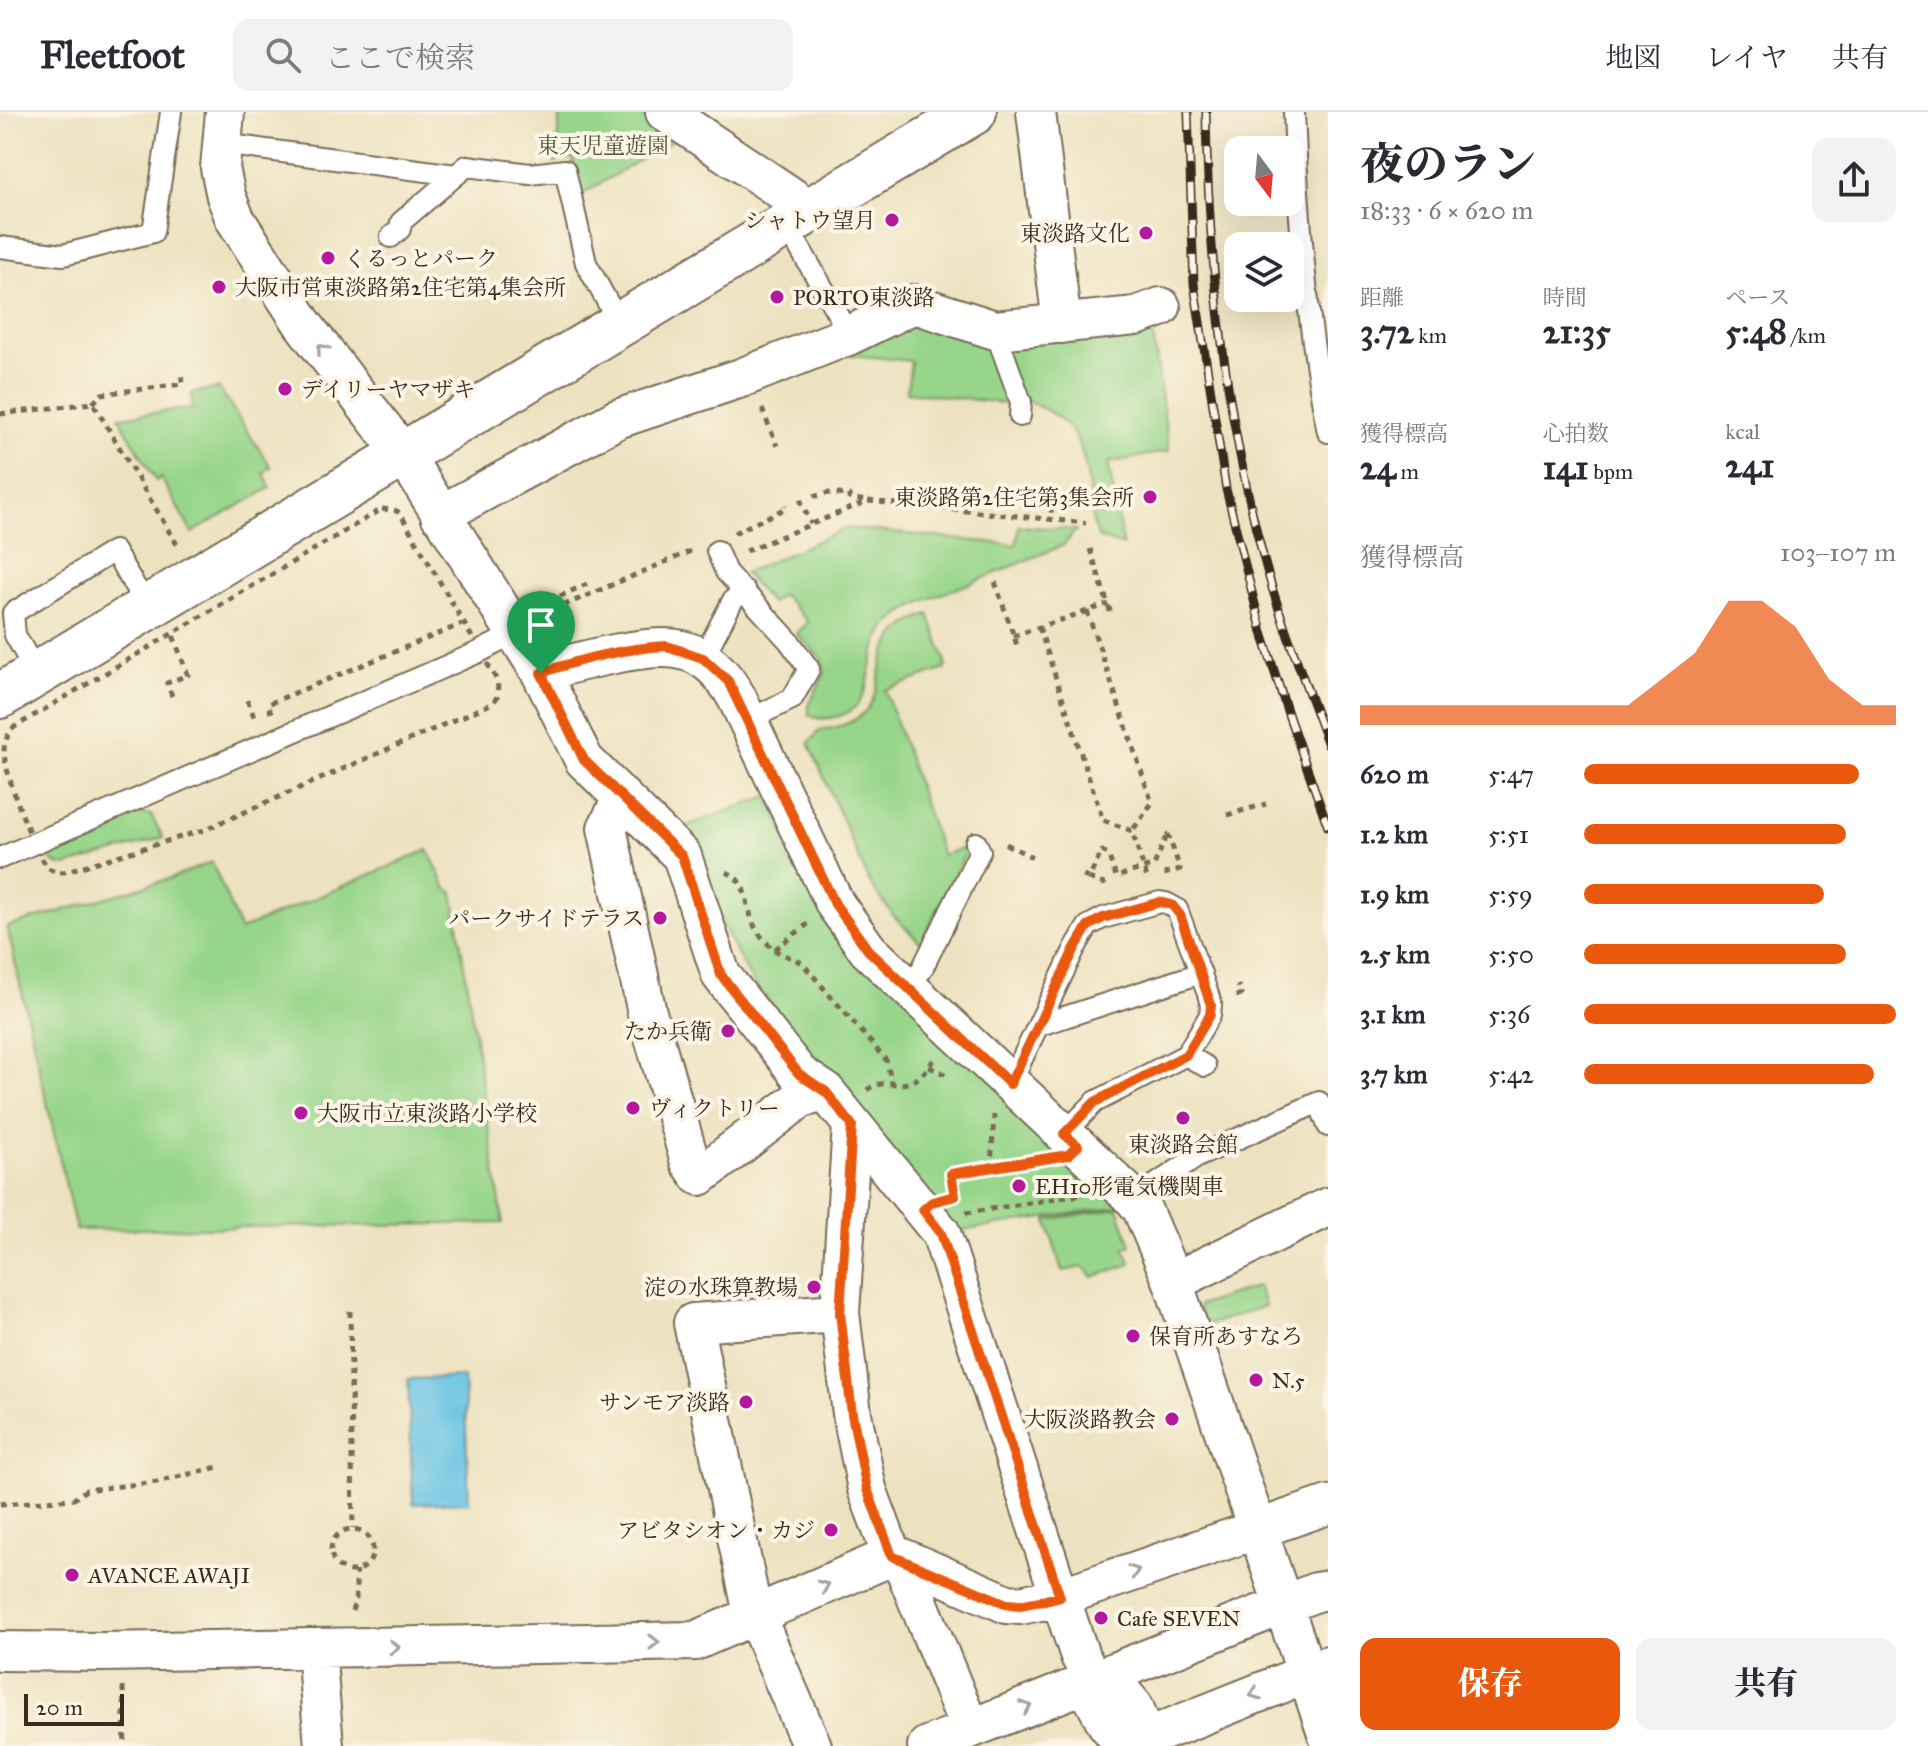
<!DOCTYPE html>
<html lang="ja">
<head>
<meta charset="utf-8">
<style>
  :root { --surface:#fff; --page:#f2f2f3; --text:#2b2b33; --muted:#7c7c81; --line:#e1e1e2; --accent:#ea580c }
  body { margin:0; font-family:"IM FELL Great Primer","Noto Serif JP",serif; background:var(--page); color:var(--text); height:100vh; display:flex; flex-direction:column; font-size:30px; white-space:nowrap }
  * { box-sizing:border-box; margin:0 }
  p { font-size:26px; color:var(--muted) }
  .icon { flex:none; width:44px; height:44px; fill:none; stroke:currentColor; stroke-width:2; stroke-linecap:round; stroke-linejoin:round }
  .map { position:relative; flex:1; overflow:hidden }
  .side { display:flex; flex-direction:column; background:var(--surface); width:600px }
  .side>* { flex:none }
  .needle { width:52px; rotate:164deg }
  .buttons { position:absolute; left:1224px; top:24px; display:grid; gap:16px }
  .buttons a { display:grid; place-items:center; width:80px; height:80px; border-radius:16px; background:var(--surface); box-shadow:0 8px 32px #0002; font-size:40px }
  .scale { position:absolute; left:24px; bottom:20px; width:100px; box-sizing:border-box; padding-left:8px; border:4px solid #3b2a1e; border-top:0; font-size:22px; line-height:28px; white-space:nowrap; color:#3b2a1e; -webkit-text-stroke:6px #fcf5e5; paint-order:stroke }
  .pin { position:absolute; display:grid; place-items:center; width:68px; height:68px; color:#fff; margin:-82px -34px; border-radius:50% 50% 50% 0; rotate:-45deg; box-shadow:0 0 8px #0007 }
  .pin .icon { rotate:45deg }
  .round { display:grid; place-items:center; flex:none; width:84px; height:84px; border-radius:16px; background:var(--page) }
  .summary { display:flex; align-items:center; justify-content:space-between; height:136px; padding:0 32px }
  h1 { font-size:44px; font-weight:800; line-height:60px }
  .stats { display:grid; grid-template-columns:repeat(3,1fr); gap:12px; height:136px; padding:8px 32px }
  .stats div { display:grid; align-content:center }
  .stats b { font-size:34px; font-weight:800 }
  .stats small { font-size:22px; font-weight:400 }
  .stats p { font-size:22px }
  .chart { height:224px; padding:16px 32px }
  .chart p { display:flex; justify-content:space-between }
  .chart svg { width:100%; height:144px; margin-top:8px; fill:var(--accent); opacity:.7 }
  .cta { display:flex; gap:16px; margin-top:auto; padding:16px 32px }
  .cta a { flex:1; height:92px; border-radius:16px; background:var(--accent); color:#fff; font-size:32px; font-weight:800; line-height:92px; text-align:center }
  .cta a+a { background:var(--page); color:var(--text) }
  ul { padding:0 32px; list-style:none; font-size:26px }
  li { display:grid; grid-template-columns:128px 96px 1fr; align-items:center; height:60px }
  li i { height:20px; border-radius:10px; background:var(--accent) }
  header { display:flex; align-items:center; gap:48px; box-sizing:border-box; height:112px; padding:0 40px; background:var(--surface); border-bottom:2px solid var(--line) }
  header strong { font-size:38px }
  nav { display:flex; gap:44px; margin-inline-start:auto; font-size:28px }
  .search { width:560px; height:72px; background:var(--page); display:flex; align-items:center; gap:20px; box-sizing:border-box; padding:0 28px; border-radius:16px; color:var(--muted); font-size:30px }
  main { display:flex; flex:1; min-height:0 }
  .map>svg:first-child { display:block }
  .green { fill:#97d58a; stroke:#698054; stroke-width:2 }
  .water { fill:#66c3e4; stroke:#507681; stroke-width:2 }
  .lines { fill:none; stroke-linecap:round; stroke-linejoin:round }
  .lane-casing { stroke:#796a57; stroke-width:24 }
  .street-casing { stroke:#796a57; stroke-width:42 }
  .secondary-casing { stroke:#796a57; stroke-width:48 }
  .path { stroke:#796a57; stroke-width:5; stroke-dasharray:6 6; stroke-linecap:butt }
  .lane { stroke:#fff; stroke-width:20 }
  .street { stroke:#fff; stroke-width:38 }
  .secondary { stroke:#fff; stroke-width:44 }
  .rail-casing { stroke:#3b2a1e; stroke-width:9 }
  .rail { stroke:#fcf5e5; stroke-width:6; stroke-dasharray:18; stroke-linecap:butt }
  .oneway { stroke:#a79f9a }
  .route-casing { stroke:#fff; stroke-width:16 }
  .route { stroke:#ea580c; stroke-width:10 }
  .poi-dot { fill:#b5179e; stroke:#fcf5e5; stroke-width:3 }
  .labels { text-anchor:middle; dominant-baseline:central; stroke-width:8; stroke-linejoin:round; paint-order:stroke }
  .park-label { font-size:22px; fill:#525539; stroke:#fcf5e5 }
  .poi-label { font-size:22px; fill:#3b2a1e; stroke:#fcf5e5; text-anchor:start }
</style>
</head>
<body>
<header>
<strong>Fleetfoot</strong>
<div class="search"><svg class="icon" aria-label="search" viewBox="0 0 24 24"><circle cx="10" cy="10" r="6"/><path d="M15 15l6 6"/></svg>ここで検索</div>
<nav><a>地図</a><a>レイヤ</a><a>共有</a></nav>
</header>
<main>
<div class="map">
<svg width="1328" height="1634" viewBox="0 0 1328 1634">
  <rect width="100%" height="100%" fill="#fcf5e5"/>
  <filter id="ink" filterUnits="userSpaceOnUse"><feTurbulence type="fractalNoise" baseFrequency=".0125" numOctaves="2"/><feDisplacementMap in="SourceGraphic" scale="16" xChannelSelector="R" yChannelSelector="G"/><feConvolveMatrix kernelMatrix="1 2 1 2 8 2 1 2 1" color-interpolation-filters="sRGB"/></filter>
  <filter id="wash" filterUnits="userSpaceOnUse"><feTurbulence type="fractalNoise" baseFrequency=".006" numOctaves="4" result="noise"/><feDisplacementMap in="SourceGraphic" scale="32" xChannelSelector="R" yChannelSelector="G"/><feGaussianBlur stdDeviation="1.8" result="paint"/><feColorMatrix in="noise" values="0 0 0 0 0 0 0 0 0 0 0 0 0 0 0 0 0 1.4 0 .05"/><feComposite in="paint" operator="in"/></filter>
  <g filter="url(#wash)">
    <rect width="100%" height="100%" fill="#ede2c0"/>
    <!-- green -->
    <path class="green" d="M561,0H637L676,26L581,83L575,66L573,45L554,51Z
      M919,205L1141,213L1153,223L1169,339L1108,351L1123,434L1099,426L1093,413C1088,379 1090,330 1060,307C1050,299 1037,294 1026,288L1010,292L907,280L911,249L833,241Z
      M219,276L271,355L264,360L270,376L192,421L161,366L156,369L119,305L193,296L192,281Z
      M1019,414L1076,418L1064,433C1031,446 999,460 966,473C940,483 909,491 889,512C862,541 879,594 839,604C828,607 819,608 809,603V593L825,560L820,545L796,522L808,510L782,482L771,491L744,461L847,416L1016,433Z
      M929,502L946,550L945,557L885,578L942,743L969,734L921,831L894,804L870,772L809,631L820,618C915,606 846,531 929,502Z
      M768,684L805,764L1121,1094L954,1120L853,990L753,870L730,829L684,715Z
      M137,700L151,703L163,726L65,754C54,753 50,747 45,737Z
      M428,738L446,776L453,780L503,1111L76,1118L7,815L172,766L212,750L240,818Z
      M1118,1096L1131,1133L1124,1136L1131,1152L1093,1165L1084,1155L1062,1159L1047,1108Z
      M1258,1174L1265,1194L1205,1214L1198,1194Z"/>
    <!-- water -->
    <path class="water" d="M464,1265L469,1390L413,1392L408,1267Z"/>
  </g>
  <g filter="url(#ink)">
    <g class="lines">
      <defs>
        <path id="lane" d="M1294,0C1298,107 1307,214 1328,320
          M222,32L456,63L467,54L530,62L565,58L586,151L620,213
          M391,125L400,117L401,110L456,63
          M795,128L850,223
          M0,135L63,143L153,120L171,0
          M995,218L1021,290L1020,304
          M717,439L726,460L789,529L809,557L792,587L748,608
          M703,546L733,488L745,479
          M37,562L15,523L13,501L114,439L148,496
          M0,746L479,540L516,521
          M905,875L921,859L980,739L976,731
          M1040,913L1201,861
          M1186,943L1205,954
          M1010,972L1075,836L1088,814L1103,806L1160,790L1166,791L1177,797L1208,882L1211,893L1210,903L1186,943L1095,990L1064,1022
          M1134,1087L1197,1045L1319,990L1328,1014"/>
        <path id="street" d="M225,0L220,56L226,84L235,107L303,212L404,343L541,561C565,553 589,547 614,542C672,531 705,530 737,586L835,792L868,838L1134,1087L1142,1097L1173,1170L1328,1624
          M665,0L793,86L804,103
          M1036,0L1062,212
          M440,403L617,307L741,266L850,223L914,192L995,218L1136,204L1161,195
          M541,561L584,648L682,744L721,863L799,962L826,980L941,1121L1060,1485L1080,1544L1093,1568L1091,1582L1107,1612L1119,1627L1134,1631L1142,1615L1134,1595L1113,1570L1093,1568
          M623,686L607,716L647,901L690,1050L700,1064L801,986L826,980
          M852,1013L840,1201L852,1302L867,1377L892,1444
          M1173,1170L1328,1095
          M900,1445L970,1617
          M316,1536L324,1634
          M0,1539L103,1540L695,1529L892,1444L900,1445L1007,1492L1020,1493L1060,1485L1328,1393
          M812,1634L751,1493L693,1211L840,1201
          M927,1634L1316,1480L1328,1478
          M1126,1634L1328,1553"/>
        <path id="secondary" d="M0,584L974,0
          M1134,1631L1136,1634"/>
      </defs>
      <!-- lane casing -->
      <use href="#lane" class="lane-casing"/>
      <!-- street casing -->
      <use href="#street" class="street-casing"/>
      <!-- secondary casing -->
      <use href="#secondary" class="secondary-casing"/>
      <!-- path -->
      <path class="path" d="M93,291L102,282L183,272L182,263
        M762,297L777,334
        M0,302L93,291L179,436
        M816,381V384L828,381L849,383V386L867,389
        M800,387L811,412
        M1030,390L1052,393L1050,407
        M382,397L397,399L401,403L498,570L497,585L493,591L204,718L64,760C58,760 51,759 47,754C34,740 4,659 4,640C4,630 7,624 13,616Z
        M734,421L786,396L785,393
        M1090,437L1112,505
        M746,439L868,389L1086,411
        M995,470L1018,536
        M553,487L565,493L691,439
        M538,494L587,472
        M1087,499L1152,691L1132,719
        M556,509L565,493
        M1039,515L1103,708L1132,719L1148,769
        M1013,524L1108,492
        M172,584L167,571L188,563L173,523
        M247,588L256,609
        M271,601L268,592L462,512
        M1227,703L1266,692
        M1006,732L1032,745
        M726,760C750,769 745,798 756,817C760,825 768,831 774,838L808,812
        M1164,762L1180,757L1168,722L1174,720
        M1083,764L1089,766L1102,739L1108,742L1116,765L1154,753L1168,722
        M1089,766L1104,772L1106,778
        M774,838L802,851L886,948L893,974
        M1236,884L1241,882L1238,873
        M929,955L947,963
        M867,978C889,960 909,991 935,945
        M991,1056L994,1003
        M954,1078L951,1062L1041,1048
        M966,1101L1079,1083
        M350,1199L353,1416
        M0,1392L74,1387L86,1378L157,1370L222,1354
        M331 1438a21 21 0 1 1 42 0a21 21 0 1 1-42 0Z
        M352,1499L356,1487V1459
        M123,1575L125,1634"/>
      <!-- lane -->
      <use href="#lane" class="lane"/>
      <!-- street -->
      <use href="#street" class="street"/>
      <!-- secondary -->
      <use href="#secondary" class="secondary"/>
      <defs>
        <path id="rail" d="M1188,0L1194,172L1226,377L1263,524L1289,605L1328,715
          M1206,0C1208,149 1225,299 1263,444C1280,508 1305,570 1328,633"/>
      </defs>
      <!-- rail casing -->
      <use href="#rail" class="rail-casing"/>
      <!-- rail -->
      <use href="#rail" class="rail"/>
    </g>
    <!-- one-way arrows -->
    <defs><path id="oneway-chevron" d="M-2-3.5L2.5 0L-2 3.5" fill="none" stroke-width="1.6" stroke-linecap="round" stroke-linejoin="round" transform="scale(2)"/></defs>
    <g class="oneway">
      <use href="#oneway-chevron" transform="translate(322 237) rotate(-127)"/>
      <use href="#oneway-chevron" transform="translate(1134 1459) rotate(-19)"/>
      <use href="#oneway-chevron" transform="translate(824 1474) rotate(-24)"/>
      <use href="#oneway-chevron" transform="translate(654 1530) rotate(-1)"/>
      <use href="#oneway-chevron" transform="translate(394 1535) rotate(-1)"/>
      <use href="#oneway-chevron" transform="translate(1255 1582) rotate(159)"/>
      <use href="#oneway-chevron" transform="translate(1026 1595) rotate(-21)"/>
    </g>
  </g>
  <g class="lines" filter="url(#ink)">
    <defs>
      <path id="route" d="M667,534L703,546L728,569L835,792L868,838L1010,972L1075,836L1088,814L1103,806L1160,790L1172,793L1180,803L1211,893L1210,903L1186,943L1095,990L1064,1022L1078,1034L1068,1043L951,1062L955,1084L932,1090L923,1098L941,1121L1060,1485L1020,1493L1007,1492L892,1444L867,1377L852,1302L840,1201L852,1013L826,980L799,962L721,863L682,744L584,648L541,561C581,547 625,536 667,534Z"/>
    </defs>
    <!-- route casing -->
    <use href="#route" class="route-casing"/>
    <!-- route -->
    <use href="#route" class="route"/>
  </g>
  <!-- markers -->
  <g class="poi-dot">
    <circle cx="892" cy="108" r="8"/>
    <circle cx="1146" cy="121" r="8"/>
    <circle cx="328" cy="146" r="8"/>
    <circle cx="219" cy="175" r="8"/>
    <circle cx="777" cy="185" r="8"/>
    <circle cx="285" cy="277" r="8"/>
    <circle cx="1150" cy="385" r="8"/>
    <circle cx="660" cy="806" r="8"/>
    <circle cx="728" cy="919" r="8"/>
    <circle cx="633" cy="996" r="8"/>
    <circle cx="301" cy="1001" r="8"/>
    <circle cx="1183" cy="1006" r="8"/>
    <circle cx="1019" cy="1074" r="8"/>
    <circle cx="814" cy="1175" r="8"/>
    <circle cx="1133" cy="1224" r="8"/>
    <circle cx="1256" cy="1268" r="8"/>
    <circle cx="746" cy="1290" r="8"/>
    <circle cx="1172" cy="1307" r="8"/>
    <circle cx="831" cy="1418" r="8"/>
    <circle cx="72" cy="1463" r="8"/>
    <circle cx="1101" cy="1506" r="8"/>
  </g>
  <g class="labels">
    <!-- park labels -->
    <g class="park-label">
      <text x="603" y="33">東天児童遊園</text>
    </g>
    <!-- poi labels -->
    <g class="poi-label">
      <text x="876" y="108" text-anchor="end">シャトウ望月</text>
      <text x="1130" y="121" text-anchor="end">東淡路文化</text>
      <text x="344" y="146">くるっとパーク</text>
      <text x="235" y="175">大阪市営東淡路第2住宅第4集会所</text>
      <text x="793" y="185">PORTO東淡路</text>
      <text x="301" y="277">デイリーヤマザキ</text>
      <text x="1134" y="385" text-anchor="end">東淡路第2住宅第3集会所</text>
      <text x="644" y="806" text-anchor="end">パークサイドテラス</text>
      <text x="712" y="919" text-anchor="end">たか兵衛</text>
      <text x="649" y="996">ヴィクトリー</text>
      <text x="317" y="1001">大阪市立東淡路小学校</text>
      <text x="1183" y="1032" text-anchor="middle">東淡路会館</text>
      <text x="1035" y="1074">EH10形電気機関車</text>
      <text x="798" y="1175" text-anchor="end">淀の水珠算教場</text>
      <text x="1149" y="1224">保育所あすなろ</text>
      <text x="1272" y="1268">N.5</text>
      <text x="730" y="1290" text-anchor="end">サンモア淡路</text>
      <text x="1156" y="1307" text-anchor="end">大阪淡路教会</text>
      <text x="815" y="1418" text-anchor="end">アビタシオン・カジ</text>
      <text x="88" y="1463">AVANCE AWAJI</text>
      <text x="1117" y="1506">Cafe SEVEN</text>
    </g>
  </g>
</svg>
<div class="buttons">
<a><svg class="needle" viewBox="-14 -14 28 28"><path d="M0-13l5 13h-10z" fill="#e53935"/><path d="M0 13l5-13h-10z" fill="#7c7c81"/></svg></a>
<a><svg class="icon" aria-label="layers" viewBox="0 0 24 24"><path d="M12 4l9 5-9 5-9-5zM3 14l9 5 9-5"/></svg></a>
</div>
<div class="scale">20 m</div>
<div class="pin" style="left:541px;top:561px;background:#1e9e55"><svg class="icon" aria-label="arrive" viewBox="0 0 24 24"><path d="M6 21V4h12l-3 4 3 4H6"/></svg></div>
</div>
<section class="side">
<div class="summary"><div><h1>夜のラン</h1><p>18:33 · 6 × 620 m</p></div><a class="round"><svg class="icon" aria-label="share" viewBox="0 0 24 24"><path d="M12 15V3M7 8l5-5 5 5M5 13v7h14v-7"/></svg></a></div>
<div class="stats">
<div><p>距離</p><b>3.72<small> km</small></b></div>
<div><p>時間</p><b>21:35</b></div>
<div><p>ペース</p><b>5:48<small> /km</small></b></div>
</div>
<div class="stats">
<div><p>獲得標高</p><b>24<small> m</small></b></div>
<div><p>心拍数</p><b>141<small> bpm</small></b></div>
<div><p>kcal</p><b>241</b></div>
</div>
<div class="chart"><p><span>獲得標高</span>103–107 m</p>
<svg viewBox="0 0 160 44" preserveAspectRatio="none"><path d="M0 44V38L10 38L20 38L30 38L40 38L50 38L60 38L70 38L80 38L90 30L100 22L110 6L120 6L130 14L140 30L150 38L160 38V44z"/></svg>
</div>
<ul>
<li><b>620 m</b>5:47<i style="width:88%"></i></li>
<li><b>1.2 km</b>5:51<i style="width:84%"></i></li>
<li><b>1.9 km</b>5:59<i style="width:77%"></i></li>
<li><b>2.5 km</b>5:50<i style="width:84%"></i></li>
<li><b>3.1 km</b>5:36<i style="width:100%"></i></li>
<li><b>3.7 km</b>5:42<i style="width:93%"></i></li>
</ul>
<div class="cta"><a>保存</a><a>共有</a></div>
</section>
</main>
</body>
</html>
